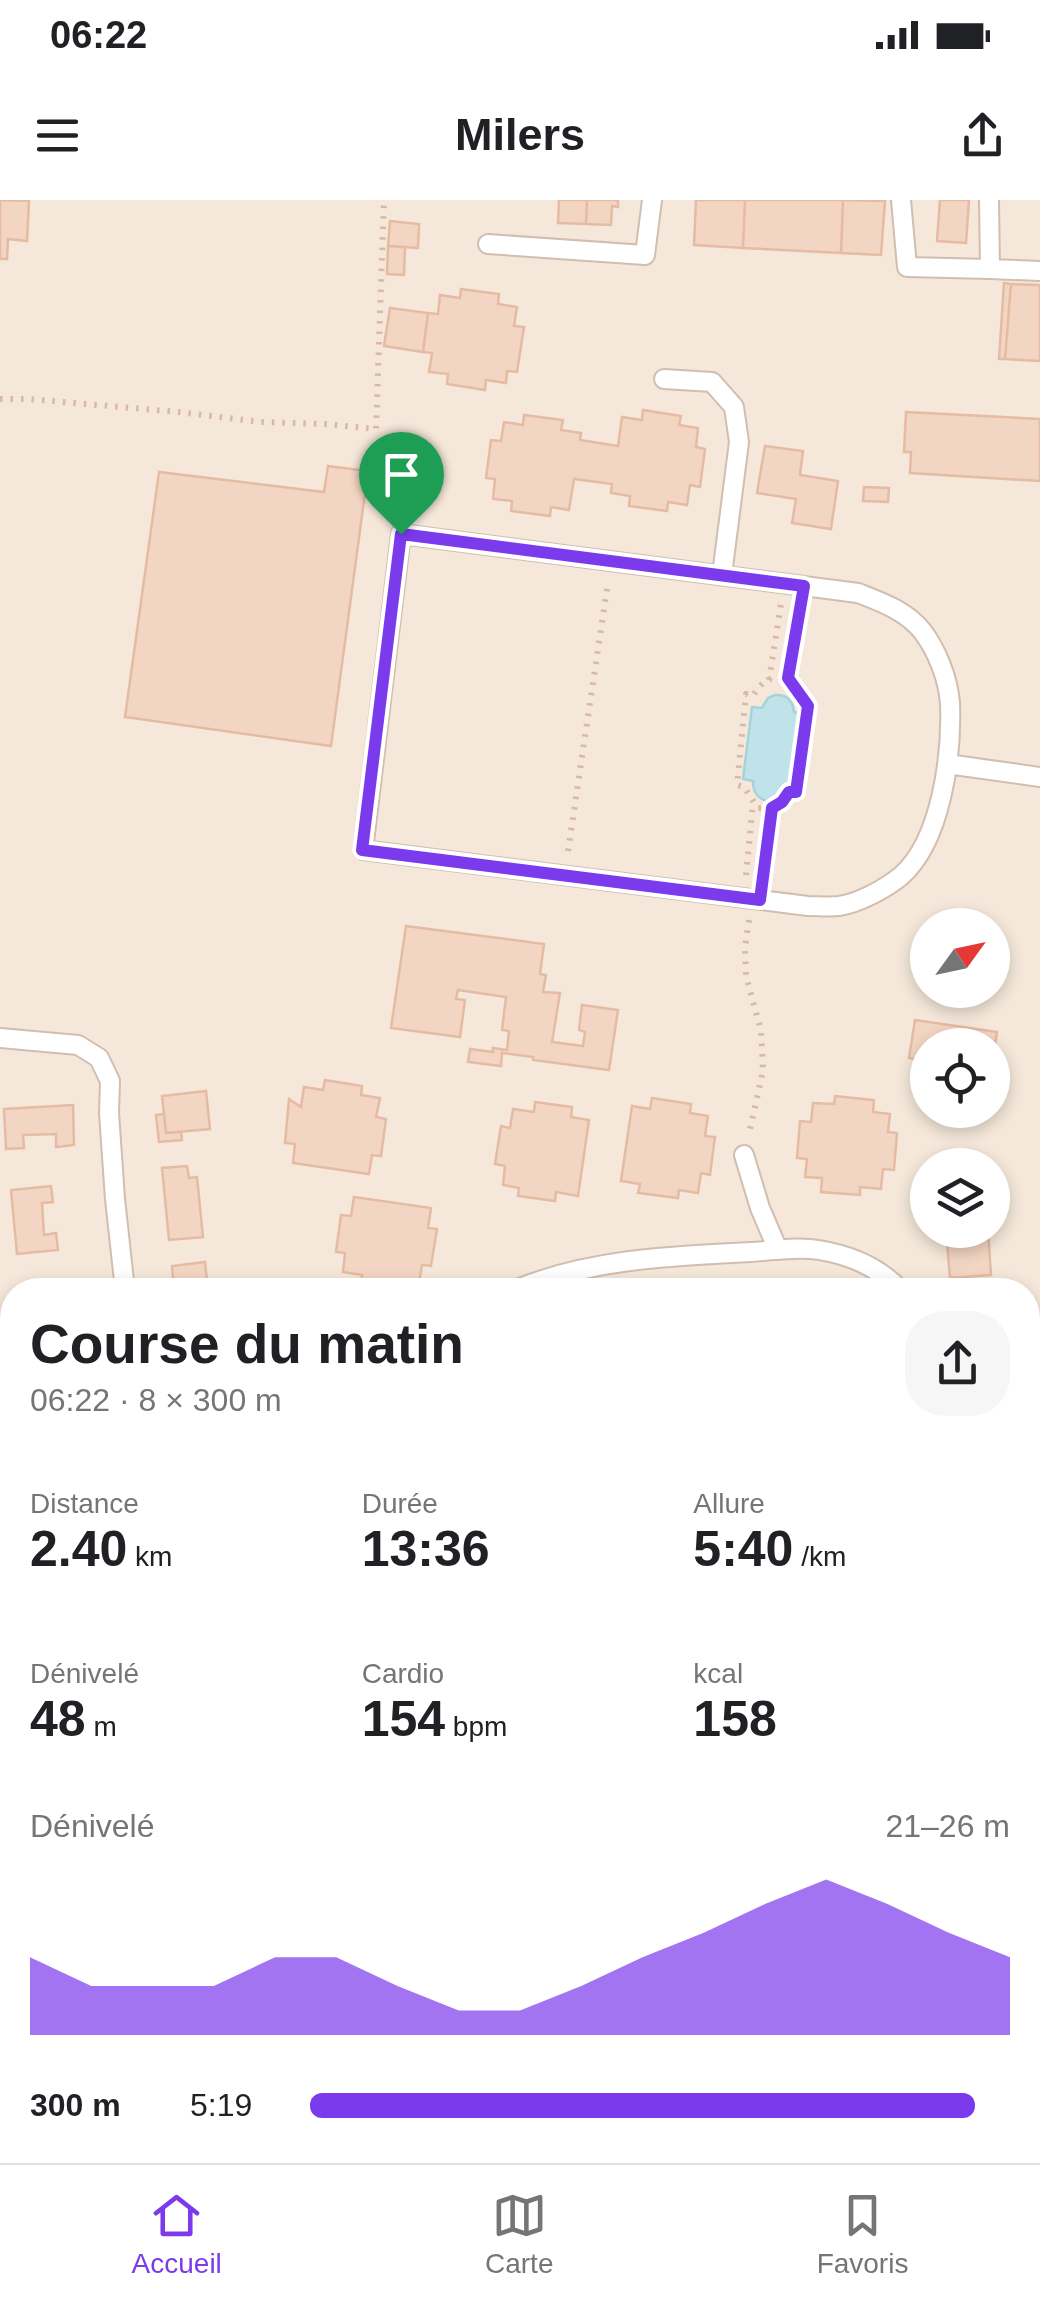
<!DOCTYPE html>
<html lang="fr">
<head>
<meta charset="utf-8">
<style>
  :root { --surface:#fff; --page:#f6f6f6; --text:#202124; --muted:#757577; --line:#e0e0e0; --accent:#7c3aed }
  body { margin:0; font-family:Helvetica,sans-serif; background:var(--page); color:var(--text); height:100vh; display:flex; flex-direction:column; font-size:38px; white-space:nowrap }
  * { box-sizing:border-box; margin:0 }
  p { font-size:32px; color:var(--muted) }
  .icon { flex:none; width:55px; height:55px; fill:none; stroke:currentColor; stroke-width:2; stroke-linecap:round; stroke-linejoin:round }
  .map { position:relative; flex:1; overflow:hidden }
  .sheet { position:absolute; left:0px; top:1078px; width:1040px; height:888px; display:flex; flex-direction:column; background:var(--surface); border-radius:40px 40px 0 0; box-shadow:0 5px 15px #0003 }
  .sheet>* { flex:none }
  .needle { width:65px; rotate:57deg }
  .controls { position:absolute; left:910px; top:708px; display:grid; gap:20px }
  .controls a { display:grid; place-items:center; width:100px; height:100px; border-radius:50%; background:var(--surface); box-shadow:0 5px 15px #0003; font-size:50px }
  .pin { position:absolute; display:grid; place-items:center; width:85px; height:85px; color:#fff; margin:-102px -42px; border-radius:50% 50% 50% 0; rotate:-45deg; box-shadow:0 0 10px #0007 }
  .pin .icon { rotate:45deg }
  .round { display:grid; place-items:center; flex:none; width:105px; height:105px; border-radius:40px; background:var(--page) }
  .head { display:flex; align-items:center; justify-content:space-between; height:170px; padding:0 30px }
  h1 { font-size:55px; font-weight:700; line-height:75px }
  .figures { display:grid; grid-template-columns:repeat(3,1fr); gap:15px; height:170px; padding:10px 30px }
  .figures div { display:grid; align-content:center }
  .figures b { font-size:50px; font-weight:700 }
  .figures small { font-size:28px; font-weight:400 }
  .figures p { font-size:28px }
  .chart { height:280px; padding:20px 30px }
  .chart p { display:flex; justify-content:space-between }
  .chart svg { width:100%; height:180px; margin-top:10px; fill:var(--accent); opacity:.7 }
  ul { padding:0 30px; list-style:none; font-size:32px }
  li { display:grid; grid-template-columns:160px 120px 1fr; align-items:center; height:75px }
  li i { height:25px; border-radius:12px; background:var(--accent) }
  .status { display:flex; justify-content:space-between; align-items:center; height:70px; padding:0 50px; background:var(--surface); direction:ltr }
  .status svg { height:28px; fill:currentColor }
  header { display:flex; justify-content:space-between; align-items:center; height:130px; padding:0 30px; background:var(--surface); font-size:45px; font-weight:700 }
  .dock { display:flex; justify-content:space-around; align-items:center; height:140px; border-top:2px solid var(--line); background:var(--surface); font-size:28px; color:var(--muted) }
  .dock a { display:grid; justify-items:center; gap:5px }
  .dock .current { color:var(--accent) }
  .map>svg:first-child { display:block }
  .residential { fill:#f5e8da; fill-rule:evenodd }
  .water { fill:#bfe3e8; stroke:#a5d3da; stroke-width:2.5 }
  .building { fill:#f3d5c3; stroke:#e6bba3; stroke-width:2.5 }
  .lines { fill:none; stroke-linecap:round; stroke-linejoin:round }
  .service-casing { stroke:#d1beb0; stroke-width:22 }
  .minor-casing { stroke:#d1beb0; stroke-width:40 }
  .path { stroke:#d9b8a5; stroke-width:6; stroke-dasharray:2.5 8; stroke-linecap:butt }
  .service { stroke:#fff; stroke-width:18 }
  .minor { stroke:#fff; stroke-width:35 }
  .route-casing { stroke:#fff; stroke-width:20 }
  .route { stroke:#7c3aed; stroke-width:12 }
</style>
</head>
<body>
<div class="status"><b>06:22</b><svg viewBox="0 0 49 12"><path d="M0 12V9h3v3zM5 12V6h3v6zM10 12V3h3v9zM15 12V0h3v12zM26 1h20v11H26zM47 4h2v5h-2z"/></svg></div>
<header><svg class="icon" aria-label="menu" viewBox="0 0 24 24"><path d="M4 6h16M4 12h16M4 18h16"/></svg>Milers<svg class="icon" aria-label="share" viewBox="0 0 24 24"><path d="M12 15V3M7 8l5-5 5 5M5 13v7h14v-7"/></svg></header>
<div class="map">
<svg width="1040" height="1963" viewBox="0 0 1040 1963">
  <rect width="100%" height="100%" fill="#fdf6ec"/>
  <!-- residential -->
  <path class="residential" d="M0,0H1040V1963H0ZM928,725H992V790H928ZM928,845H992V910H928ZM928,965H992V1030H928ZM12,1090H1028V1952H12Z"/>
  <!-- water -->
  <path class="water" d="M775,495C787,494 793,501 794,512L800,513L791,586L785,585L781,596L767,601C756,598 753,591 753,581L743,579L752,507L762,508L768,498Z"/>
  <!-- building -->
  <path class="building" d="M0,0L29,1L27,41L8,39L7,59H0Z
    M559,0H587L586,24L558,23Z
    M587,0H618V7L612,6L611,25L586,24Z
    M696,0H745L743,48L694,45Z
    M745,0H843L841,53L743,48Z
    M843,0L885,1L881,55L841,53Z
    M940,0H969L966,43L937,41Z
    M390,21L419,24L418,48L388,46Z
    M388,46L405,47L404,75L387,74Z
    M1004,83L1011,84L1005,159H999Z
    M1011,84L1040,85V161L1005,159Z
    M461,89L499,94L498,104L517,107L514,126L524,127L517,172L507,171L506,183L486,180L485,190L447,184L448,174L429,172L432,153L423,152L428,113L438,114L440,95L460,98Z
    M390,108L428,113L423,152L384,146Z
    M643,210L681,216L679,225L698,228L696,247L705,249L700,287L690,285L687,305L668,302L667,311L629,306L630,296L611,293L612,284L574,279L569,310L551,307L550,316L511,311L512,301L493,299L495,279L486,278L491,240L501,241L504,222L523,225L524,215L563,220L561,230L581,233L580,240L618,246L622,217L642,220Z
    M906,212L1040,219V281L910,273L911,252H904Z
    M765,246L803,251L800,275L838,281L831,329L792,323L796,299L757,293Z
    M328,266L368,271L331,546L125,517L159,272L324,292Z
    M864,287L889,288L888,302L863,301Z
    M406,726L544,744L540,774L546,775L543,792L560,793L552,842L583,846L585,832L579,830L582,805L618,810L609,870L533,860V857L502,853L501,866L468,862L470,849L493,852V848L507,850L509,831L502,830L506,797L458,790L456,799L465,800L460,837L391,828Z
    M915,820L997,832L992,865V845H928V861L909,858Z
    M325,880L362,886L361,895L380,898L376,917L386,919L381,956L372,955L369,974L293,963L295,944L285,943L289,899L301,907L304,887L323,890Z
    M206,891L210,929L166,933L162,896Z
    M835,896L874,900L873,912L890,914L888,932L897,933L894,970L883,969L881,989L860,987V995L821,992L822,978L805,977L807,959L797,958L800,921L811,922L813,903L834,904Z
    M652,898L691,904L690,913L708,916L705,936L715,937L710,975L701,973L698,993L679,990L678,998L638,993L640,984L621,981L632,906L650,909Z
    M535,902L572,907L571,917L589,920L578,996L556,992L555,1001L518,996L519,988L503,985L505,966L495,964L501,926L510,928L513,909L534,912Z
    M73,905L74,945L56,947V934L23,935L24,948L6,949L4,909Z
    M164,914L166,933L181,932L182,940L159,942L156,915Z
    M187,966L189,978L197,977L203,1037L169,1040L162,968Z
    M51,986L53,1002L42,1003L44,1035L56,1033L58,1050L17,1054L11,990Z
    M354,997L431,1008L428,1028L437,1029L431,1066L422,1065L419,1083L399,1081L398,1090L361,1085L362,1075L343,1072L345,1053L336,1052L341,1015L351,1016Z
    M946,1030H988L991,1075L950,1078Z
    M205,1062L208,1090H174L172,1066Z
    M1040,1328V1376L1028,1377V1330Z
    M1040,1376V1400L1028,1401V1377Z
    M1040,1400V1434L1028,1436V1401Z
    M1040,1463V1500L1028,1502V1464Z
    M1040,1538V1573L1028,1574V1540Z
    M1028,1574L1037,1670H1028Z
    M12,1622V1684L0,1686V1624Z
    M1040,1805V1957L989,1963H902L900,1952H1028V1806Z
    M12,1834V1874L0,1875V1835Z
    M0,1915H3L8,1947L0,1948Z
    M38,1952L66,1958L65,1963H36Z
    M269,1952H326L328,1963H271Z
    M397,1952H450L451,1955L398,1962Z
    M465,1952L466,1963H398V1962Z
    M465,1952H494L495,1963H477V1961L466,1963Z
    M494,1952H535L536,1961L495,1963Z
    M535,1952H563V1953L554,1954L555,1963H536Z
    M767,1952L769,1963H734L733,1953Z
    M802,1952L811,1954L849,1952L851,1963H803Z
    M849,1952H900L902,1963H851Z"/>
  <g class="lines">
    <defs>
      <path id="service" d="M901,0L907,67L990,69
        M989,0L990,69L1040,71
        M488,44L645,55L652,0
        M664,179L712,182L734,207L739,242L722,375
        M401,334L858,393C881,402 907,411 923,432C937,451 948,478 950,503C952,554 942,640 901,676C885,689 859,703 839,706C829,707 818,706 808,706L363,650Z
        M947,564L1040,577
        M0,838L78,845L99,858L110,881L109,913L115,999L125,1090
        M744,955L760,1008L778,1050
        M515,1090C589,1059 671,1056 750,1052C772,1051 797,1046 819,1050C849,1055 879,1067 900,1090
        M1028,1167L1040,1166"/>
      <path id="minor" d="M12,1216H8L12,1280
        M0,1418L12,1417
        M0,1735L12,1734
        M366,1952L367,1963"/>
    </defs>
    <!-- service casing -->
    <use href="#service" class="service-casing"/>
    <!-- minor casing -->
    <use href="#minor" class="minor-casing"/>
    <!-- path -->
    <path class="path" d="M0,199H29L178,212L261,222L325,224L376,229L384,0
      M788,478L801,407
      M769,480L781,404
      M568,651L608,382
      M746,675L753,603
      M763,680L772,608L782,602L789,592H796L808,506L788,478C772,475 761,481 753,496L746,494L737,585L744,587L758,608H772
      M749,720L745,747L746,776L761,830L763,871L749,934
      M1033,1627L1040,1626"/>
    <!-- service -->
    <use href="#service" class="service"/>
    <!-- minor -->
    <use href="#minor" class="minor"/>
  </g>
  <g class="lines">
    <defs>
      <path id="route" d="M401,334L804,386L788,478L808,506L796,592H789L782,602L772,608L760,700L362,650Z"/>
    </defs>
    <!-- route casing -->
    <use href="#route" class="route-casing"/>
    <!-- route -->
    <use href="#route" class="route"/>
  </g>
</svg>
<div class="controls">
<a><svg class="needle" viewBox="-14 -14 28 28"><path d="M0-13l5 13h-10z" fill="#e53935"/><path d="M0 13l5-13h-10z" fill="#757577"/></svg></a>
<a><svg class="icon" aria-label="locate" viewBox="0 0 24 24"><circle cx="12" cy="12" r="6"/><path d="M12 2v4M12 18v4M2 12h4M18 12h4"/></svg></a>
<a><svg class="icon" aria-label="layers" viewBox="0 0 24 24"><path d="M12 4l9 5-9 5-9-5zM3 14l9 5 9-5"/></svg></a>
</div>
<div class="pin" style="left:401px;top:334px;background:#1e9e55"><svg class="icon" aria-label="arrive" viewBox="0 0 24 24"><path d="M6 21V4h12l-3 4 3 4H6"/></svg></div>
<section class="sheet">
<div class="head"><div><h1>Course du matin</h1><p>06:22 · 8 × 300 m</p></div><a class="round"><svg class="icon" aria-label="share" viewBox="0 0 24 24"><path d="M12 15V3M7 8l5-5 5 5M5 13v7h14v-7"/></svg></a></div>
<div class="figures">
<div><p>Distance</p><b>2.40<small> km</small></b></div>
<div><p>Durée</p><b>13:36</b></div>
<div><p>Allure</p><b>5:40<small> /km</small></b></div>
</div>
<div class="figures">
<div><p>Dénivelé</p><b>48<small> m</small></b></div>
<div><p>Cardio</p><b>154<small> bpm</small></b></div>
<div><p>kcal</p><b>158</b></div>
</div>
<div class="chart"><p><span>Dénivelé</span>21–26 m</p>
<svg viewBox="0 0 160 44" preserveAspectRatio="none"><path d="M0 44V25L10 32L20 32L30 32L40 25L50 25L60 32L70 38L80 38L90 32L100 25L110 19L120 12L130 6L140 12L150 19L160 25V44z"/></svg>
</div>
<ul>
<li><b>300 m</b>5:19<i style="width:95%"></i></li>
</ul>
</section>
</div>
<nav class="dock">
<a class="current"><svg class="icon" aria-label="home" viewBox="0 0 24 24"><path d="M3 11l9-7 9 7M6 9v11h12V9"/></svg>Accueil</a>
<a><svg class="icon" aria-label="map" viewBox="0 0 24 24"><path d="M3 6l6-2 6 2 6-2v14l-6 2-6-2-6 2zM9 4v14M15 6v14"/></svg>Carte</a>
<a><svg class="icon" aria-label="saved" viewBox="0 0 24 24"><path d="M7 4h10v16l-5-4-5 4z"/></svg>Favoris</a>
</nav>
</body>
</html>
